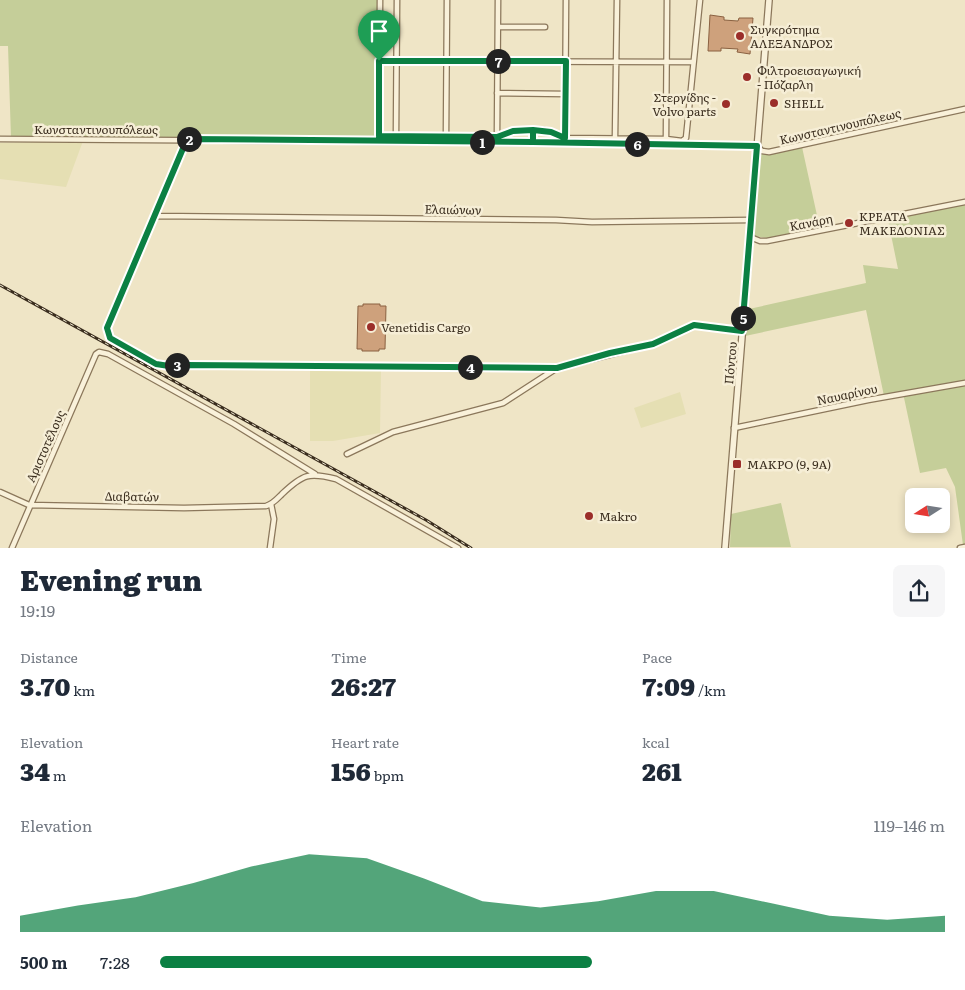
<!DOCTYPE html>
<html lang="en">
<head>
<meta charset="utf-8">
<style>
  :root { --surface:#fff; --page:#f6f6f7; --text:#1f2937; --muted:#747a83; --accent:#0b8043 }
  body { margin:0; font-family:Literata,serif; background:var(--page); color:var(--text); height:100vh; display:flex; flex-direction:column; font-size:19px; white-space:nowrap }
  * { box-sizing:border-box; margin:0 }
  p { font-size:16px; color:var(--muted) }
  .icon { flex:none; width:28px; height:28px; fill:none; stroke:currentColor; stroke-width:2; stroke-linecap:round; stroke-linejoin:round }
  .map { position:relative; height:548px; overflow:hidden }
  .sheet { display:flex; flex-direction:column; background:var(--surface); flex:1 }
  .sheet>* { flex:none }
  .needle { width:32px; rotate:258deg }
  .controls { position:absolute; left:905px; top:488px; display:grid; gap:10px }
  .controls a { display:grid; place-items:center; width:45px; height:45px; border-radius:8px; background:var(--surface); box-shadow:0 2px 8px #0003; font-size:25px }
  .pin { position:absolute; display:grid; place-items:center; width:42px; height:42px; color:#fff; margin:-51px -21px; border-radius:50% 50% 50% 0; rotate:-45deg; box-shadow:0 0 5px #0007 }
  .pin .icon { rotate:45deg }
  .km { position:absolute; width:25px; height:25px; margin:-12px; border-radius:50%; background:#222; color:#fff; font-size:14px; line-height:25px; text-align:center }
  .round { display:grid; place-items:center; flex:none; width:52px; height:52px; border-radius:8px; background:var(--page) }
  .headline { display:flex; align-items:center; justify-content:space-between; height:85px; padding:0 20px }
  h1 { font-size:28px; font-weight:800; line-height:38px }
  .stats { display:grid; grid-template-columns:repeat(3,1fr); gap:8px; height:85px; padding:5px 20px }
  .stats div { display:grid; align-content:center }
  .stats b { font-size:25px; font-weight:800 }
  .stats small { font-size:14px; font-weight:400 }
  .stats p { font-size:14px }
  .chart { height:140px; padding:10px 20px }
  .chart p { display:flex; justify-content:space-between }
  .chart svg { width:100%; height:90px; margin-top:5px; fill:var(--accent); opacity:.7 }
  ul { padding:0 20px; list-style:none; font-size:16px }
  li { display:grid; grid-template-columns:80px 60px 1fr; align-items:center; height:38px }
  li i { height:12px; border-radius:6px; background:var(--accent) }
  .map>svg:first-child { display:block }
  .farmland { fill:#e5dfb3 }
  .green { fill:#c5ce99 }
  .building { fill:#cea17c; stroke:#8a6141 }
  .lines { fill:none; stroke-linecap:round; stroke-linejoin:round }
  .minor-casing { stroke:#8b775b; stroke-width:7 }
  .tertiary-casing { stroke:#8b775b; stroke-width:8 }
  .minor { stroke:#f9f1da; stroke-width:4.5 }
  .tertiary { stroke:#f9f1da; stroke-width:5.5 }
  .rail-casing { stroke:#3b2e1f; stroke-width:3 }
  .rail { stroke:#f6eed6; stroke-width:1; stroke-dasharray:4; stroke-linecap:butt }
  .route-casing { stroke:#fff; stroke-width:10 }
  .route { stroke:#0b8043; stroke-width:6 }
  .poi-dot { fill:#9b2e2a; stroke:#f6eed6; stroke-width:2 }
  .labels { text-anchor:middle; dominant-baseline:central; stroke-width:5; stroke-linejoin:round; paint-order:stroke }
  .poi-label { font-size:12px; fill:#3b2e1f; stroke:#f6eed6; text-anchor:start }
  .street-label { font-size:12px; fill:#3b2e1f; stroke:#f6eed6 }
</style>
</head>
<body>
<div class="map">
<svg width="965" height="548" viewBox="0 0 965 548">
  <rect width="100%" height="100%" fill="#efe5c6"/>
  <!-- farmland -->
  <path class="farmland" d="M83,141L66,187L0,179V143Z
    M310,368L381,369L380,433L333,441H310Z
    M680,392L686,414L641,428L634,408Z"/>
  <!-- green -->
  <path class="green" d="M0,0H378L375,138H11L8,46H0Z
    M802,147L820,229L767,238L754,236L761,154H771Z
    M965,203V544L963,545L955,487L946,468L920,473L903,393L884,396L866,310L745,336L749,309L866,283L863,265L898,269L888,220Z
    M781,503L791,547H730L731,514Z"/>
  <!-- building -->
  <path class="building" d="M710,15L724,17V20L738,21L739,18H753L750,54L737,52L738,49L721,48V51H708Z
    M363,304H380V306H386L385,349H379V351H362V349H357L358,306H363Z"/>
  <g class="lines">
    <defs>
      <path id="minor" d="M380,0L379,136L497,137L513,131L544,130L565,138L666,139L682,141L686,138L700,0
        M498,27H545
        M379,61L693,62
        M497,93L566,94
        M396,136L397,0
        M446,137L447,0
        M497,137L498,0
        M565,138L566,0
        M615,138L617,0
        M0,139L686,144L757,146L762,151L769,152L965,109
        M187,139L107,328L110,338L156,364L169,366L185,365L557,368L653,344L694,325L742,331
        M666,139L667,0
        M155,216L556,220L592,222L751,220
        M750,237L760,241H767L965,202
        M734,428L868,400L965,383
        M347,454L393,432L503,403L557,368
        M0,492L29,505L184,508L266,506C273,504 277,499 282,494C303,474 309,472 336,479L458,548
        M12,548L96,354L99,352L108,354L234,424L315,474
        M270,548L274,519L271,504
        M960,548L965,547"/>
      <path id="tertiary" d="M725,548L769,0"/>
    </defs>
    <!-- minor casing -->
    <use href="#minor" class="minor-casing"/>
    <!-- tertiary casing -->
    <use href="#tertiary" class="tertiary-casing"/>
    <!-- minor -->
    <use href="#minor" class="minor"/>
    <!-- tertiary -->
    <use href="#tertiary" class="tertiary"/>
    <defs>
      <path id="rail" d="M0,285L426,520L471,548"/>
    </defs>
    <!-- rail casing -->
    <use href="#rail" class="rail-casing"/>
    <!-- rail -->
    <use href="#rail" class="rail"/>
  </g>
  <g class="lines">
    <defs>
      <path id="route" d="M379,61V136L497,137L513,131L533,130V142L187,139L107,328L110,338L156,364L169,366L186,365L557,368L610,353L653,344L694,325L742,331L757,146L533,142V130L551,132L565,138L566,61H379"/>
    </defs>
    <!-- route casing -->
    <use href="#route" class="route-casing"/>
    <!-- route -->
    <use href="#route" class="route"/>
  </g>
  <!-- markers -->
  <g class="poi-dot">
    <circle cx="740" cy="36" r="5"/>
    <circle cx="747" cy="77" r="5"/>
    <circle cx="774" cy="103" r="5"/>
    <circle cx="726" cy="104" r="5"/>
    <circle cx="849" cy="223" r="5"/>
    <circle cx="371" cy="327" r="5"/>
    <rect x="732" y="459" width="10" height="10" rx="2.5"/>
    <circle cx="589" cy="516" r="5"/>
  </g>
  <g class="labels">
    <!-- poi labels -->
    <g class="poi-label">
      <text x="750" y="29">Συγκρότημα<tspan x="750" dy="14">ΑΛΕΞΑΝΔΡΟΣ</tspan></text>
      <text x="757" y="70">Φιλτροεισαγωγική<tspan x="757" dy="14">- Πόζαρλη</tspan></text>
      <text x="716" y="97" text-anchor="end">Στεργίδης -<tspan x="716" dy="14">Volvo parts</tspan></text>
      <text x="784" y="103">SHELL</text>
      <text x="859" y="216">ΚΡΕΑΤΑ<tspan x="859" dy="14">ΜΑΚΕΔΟΝΙΑΣ</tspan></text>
      <text x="381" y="327">Venetidis Cargo</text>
      <text x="747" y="464">ΜΑΚΡΟ (9, 9Α)</text>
      <text x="599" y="516">Makro</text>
    </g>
    <!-- street labels -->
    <g class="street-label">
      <text transform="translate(840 126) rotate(-13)">Κωνσταντινουπόλεως</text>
      <text x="96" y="129">Κωνσταντινουπόλεως</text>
      <text transform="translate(453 209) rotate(1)">Ελαιώνων</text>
      <text transform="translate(811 222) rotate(-11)">Κανάρη</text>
      <text transform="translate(730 363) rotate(-85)">Πόντου</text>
      <text transform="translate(847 394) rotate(-12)">Ναυαρίνου</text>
      <text transform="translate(45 446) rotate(-66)">Αριστοτέλους</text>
      <text transform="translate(132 496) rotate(1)">Διαβατών</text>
    </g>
  </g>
</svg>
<div class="controls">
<a><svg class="needle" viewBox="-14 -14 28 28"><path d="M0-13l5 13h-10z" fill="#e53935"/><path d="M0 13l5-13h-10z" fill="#747a83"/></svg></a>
</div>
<div class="pin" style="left:379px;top:61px;background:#1e9e55"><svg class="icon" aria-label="arrive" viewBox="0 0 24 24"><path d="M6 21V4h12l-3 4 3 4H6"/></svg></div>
<b class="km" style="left:482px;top:142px">1</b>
<b class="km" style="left:189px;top:139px">2</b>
<b class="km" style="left:177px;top:365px">3</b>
<b class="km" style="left:470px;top:367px">4</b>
<b class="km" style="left:743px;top:318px">5</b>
<b class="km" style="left:637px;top:144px">6</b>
<b class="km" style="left:498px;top:61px">7</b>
</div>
<section class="sheet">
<div class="headline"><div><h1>Evening run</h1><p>19:19</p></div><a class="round"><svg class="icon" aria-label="share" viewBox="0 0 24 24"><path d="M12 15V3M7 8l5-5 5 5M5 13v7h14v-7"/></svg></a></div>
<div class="stats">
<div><p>Distance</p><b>3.70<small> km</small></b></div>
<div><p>Time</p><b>26:27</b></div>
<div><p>Pace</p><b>7:09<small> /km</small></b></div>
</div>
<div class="stats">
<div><p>Elevation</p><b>34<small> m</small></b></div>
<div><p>Heart rate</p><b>156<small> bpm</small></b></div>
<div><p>kcal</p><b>261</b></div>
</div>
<div class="chart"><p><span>Elevation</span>119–146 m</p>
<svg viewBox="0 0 160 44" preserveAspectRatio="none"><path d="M0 44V36L10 31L20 27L30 20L40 12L50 6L60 8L70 18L80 29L90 32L100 29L110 24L120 24L130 30L140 36L150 38L160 36V44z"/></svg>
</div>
<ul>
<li><b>500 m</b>7:28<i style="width:55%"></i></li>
</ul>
</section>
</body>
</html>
